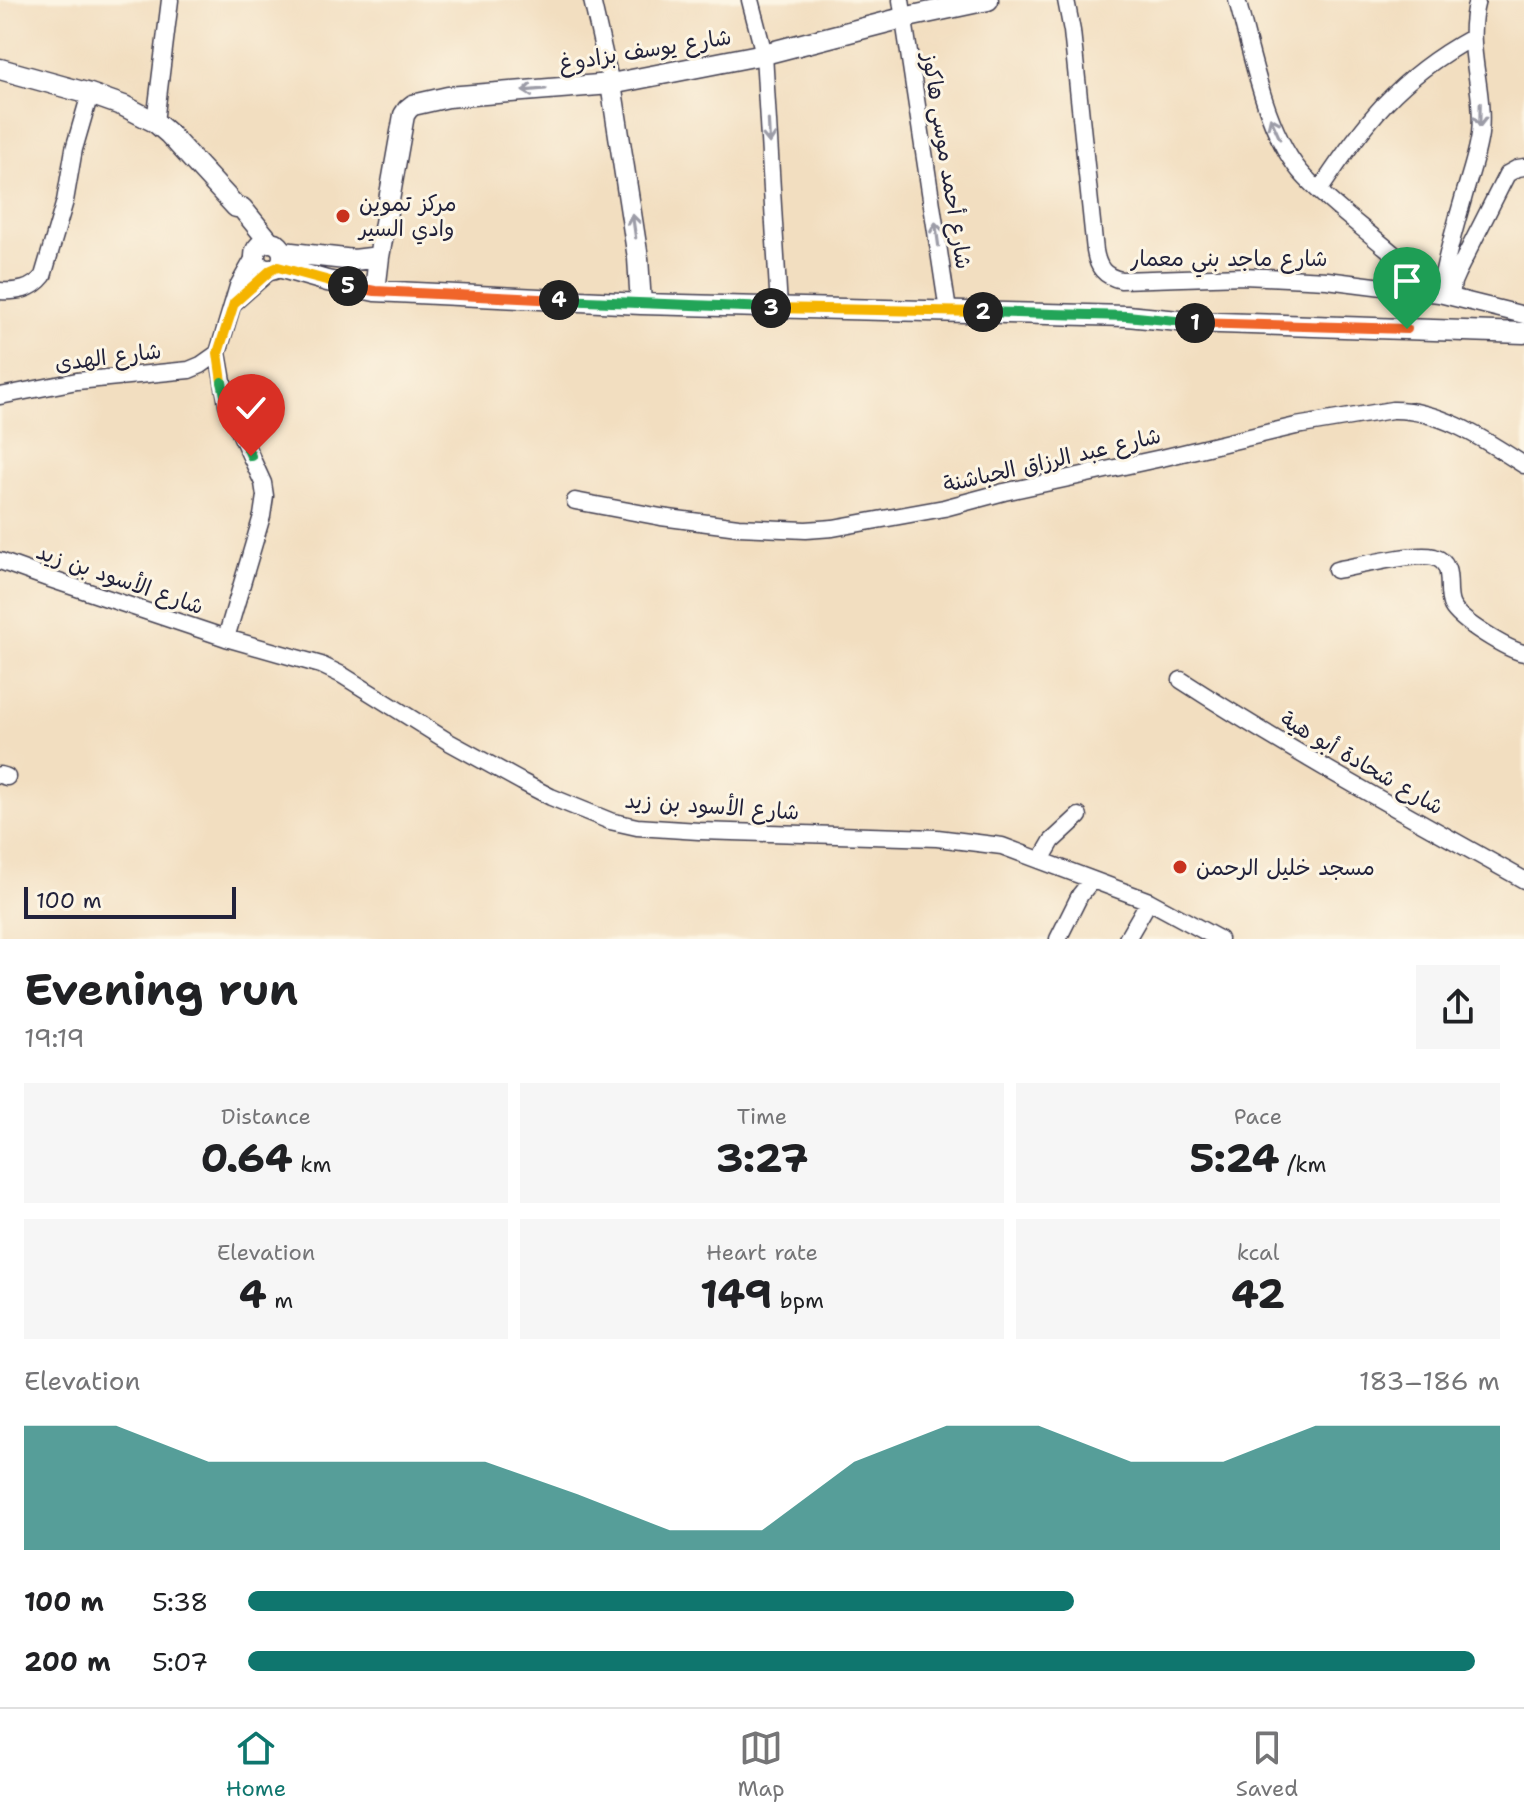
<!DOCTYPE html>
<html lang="en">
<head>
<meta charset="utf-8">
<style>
  :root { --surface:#fff; --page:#f6f6f6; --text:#202124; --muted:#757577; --line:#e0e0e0; --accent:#0f766e }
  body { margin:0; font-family:"Shantell Sans","Playpen Sans Arabic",sans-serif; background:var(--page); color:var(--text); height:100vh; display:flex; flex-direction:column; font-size:30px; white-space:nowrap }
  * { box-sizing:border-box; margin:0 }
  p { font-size:26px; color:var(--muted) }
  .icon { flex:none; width:44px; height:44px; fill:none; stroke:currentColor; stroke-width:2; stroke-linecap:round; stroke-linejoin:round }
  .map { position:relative; height:939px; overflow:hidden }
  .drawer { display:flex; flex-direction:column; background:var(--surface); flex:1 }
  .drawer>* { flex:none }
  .scale { position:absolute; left:24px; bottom:20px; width:212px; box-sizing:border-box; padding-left:8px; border:4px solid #22223b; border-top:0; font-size:22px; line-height:28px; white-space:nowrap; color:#22223b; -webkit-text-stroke:6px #fcf5e5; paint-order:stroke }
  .pin { position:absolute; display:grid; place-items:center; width:68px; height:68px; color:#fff; margin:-82px -34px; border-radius:50% 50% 50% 0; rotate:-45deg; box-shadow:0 0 8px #0007 }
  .pin .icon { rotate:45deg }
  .km { position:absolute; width:40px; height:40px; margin:-20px; border-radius:50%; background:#222; color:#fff; font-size:22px; line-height:40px; text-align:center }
  .round { display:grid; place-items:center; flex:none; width:84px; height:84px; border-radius:0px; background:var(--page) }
  .headline { display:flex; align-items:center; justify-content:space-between; height:136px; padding:0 24px }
  h1 { font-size:44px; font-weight:700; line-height:60px }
  .stats { display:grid; grid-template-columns:repeat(3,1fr); gap:12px; height:136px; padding:8px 24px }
  .stats div { display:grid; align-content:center; border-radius:0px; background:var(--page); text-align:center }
  .stats b { font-size:40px; font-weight:700 }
  .stats small { font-size:22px; font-weight:400 }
  .stats p { font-size:22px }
  .chart { height:224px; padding:16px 24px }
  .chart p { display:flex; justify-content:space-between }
  .chart svg { width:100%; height:144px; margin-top:8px; fill:var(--accent); opacity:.7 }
  ul { padding:0 24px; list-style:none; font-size:26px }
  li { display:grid; grid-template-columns:128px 96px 1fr; align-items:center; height:60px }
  li i { height:20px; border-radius:10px; background:var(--accent) }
  .tabs { display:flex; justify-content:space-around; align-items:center; height:112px; border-top:2px solid var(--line); background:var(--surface); font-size:22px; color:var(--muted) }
  .tabs a { display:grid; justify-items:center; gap:4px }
  .tabs .active { color:var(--accent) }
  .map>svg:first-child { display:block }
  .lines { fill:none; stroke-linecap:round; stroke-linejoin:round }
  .minor-casing { stroke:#413e4f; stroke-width:19 }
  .major-casing { stroke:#413e4f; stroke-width:23 }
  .minor { stroke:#fff; stroke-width:16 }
  .major { stroke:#fff; stroke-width:20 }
  .oneway { stroke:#9c9ca7 }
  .split-1-casing { stroke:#fff; stroke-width:16 }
  .split-2-casing { stroke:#fff; stroke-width:16 }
  .split-3-casing { stroke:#fff; stroke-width:16 }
  .split-4-casing { stroke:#fff; stroke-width:16 }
  .split-5-casing { stroke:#fff; stroke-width:16 }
  .split-6-casing { stroke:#fff; stroke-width:16 }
  .split-7-casing { stroke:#fff; stroke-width:16 }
  .split-1 { stroke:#f0652b; stroke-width:10 }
  .split-2 { stroke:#22a559; stroke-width:10 }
  .split-3 { stroke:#f5b400; stroke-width:10 }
  .split-4 { stroke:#22a559; stroke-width:10 }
  .split-5 { stroke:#f0652b; stroke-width:10 }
  .split-6 { stroke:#f5b400; stroke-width:10 }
  .split-7 { stroke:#22a559; stroke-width:10 }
  .poi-dot { fill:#c8321e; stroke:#fcf5e5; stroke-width:3 }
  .labels { text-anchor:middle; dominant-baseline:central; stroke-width:6; stroke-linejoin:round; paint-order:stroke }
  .street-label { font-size:22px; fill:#22223b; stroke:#fcf5e5 }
  .poi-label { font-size:22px; fill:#22223b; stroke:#fcf5e5; text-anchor:start }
</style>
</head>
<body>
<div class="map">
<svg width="1524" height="939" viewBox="0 0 1524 939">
  <rect width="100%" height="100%" fill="#fcf5e5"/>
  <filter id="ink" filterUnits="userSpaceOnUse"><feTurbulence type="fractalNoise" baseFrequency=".0125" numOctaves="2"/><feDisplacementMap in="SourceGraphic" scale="16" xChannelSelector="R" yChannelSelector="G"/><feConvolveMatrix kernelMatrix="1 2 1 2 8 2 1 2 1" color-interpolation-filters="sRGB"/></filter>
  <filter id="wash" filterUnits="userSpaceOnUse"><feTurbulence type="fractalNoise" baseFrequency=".006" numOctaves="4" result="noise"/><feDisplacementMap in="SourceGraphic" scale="32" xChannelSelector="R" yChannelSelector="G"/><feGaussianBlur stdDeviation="1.8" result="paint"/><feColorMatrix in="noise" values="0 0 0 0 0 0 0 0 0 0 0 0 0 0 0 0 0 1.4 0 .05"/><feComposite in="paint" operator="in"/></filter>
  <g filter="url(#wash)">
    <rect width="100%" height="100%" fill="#f2dec0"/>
  </g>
  <g filter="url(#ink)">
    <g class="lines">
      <defs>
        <path id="minor" d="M592,0L611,84
          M750,0L764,54L779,308
          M901,0L948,311
          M1066,0L1072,31L1095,251C1098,268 1104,276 1121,280L1243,276L1327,280L1439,294L1524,315
          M1237,0C1252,54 1266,136 1305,177C1344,219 1395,248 1433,293
          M155,122L170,0
          M1319,191C1364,123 1398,78 1471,38
          M0,291C17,292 32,290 43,276L65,201L74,149L90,94
          M1439,294C1445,261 1454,230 1463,199C1469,177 1477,156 1480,134C1485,86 1464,48 1477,0
          M1451,297L1453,282L1457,273L1507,174L1518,168L1524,167
          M235,302L271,270
          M0,396L77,381L189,370L201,365L218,353
          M575,501L661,517L738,527L806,530L833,528L944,508L1004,492L1166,457L1296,426L1392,410C1440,409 1485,440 1524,465
          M0,561L47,578L226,638L321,665L342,675L449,742L522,782L551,797L610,821L637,827L699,831L937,838L1002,846L1149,901L1219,939
          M1336,570C1358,566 1415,552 1434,557C1457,564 1444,591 1452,606C1460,621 1508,650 1524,653
          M226,638L262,516L265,496L263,483L227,404L218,353L238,286L255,256
          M1181,680C1292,752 1408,815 1524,880
          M0,775L7,777
          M1041,860L1052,841L1079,816
          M1058,939L1080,895L1092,880
          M1127,939L1149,901"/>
        <path id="major" d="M0,69L90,94L124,106L155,122L169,134L236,207L242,208L269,241
          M611,84L638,258L641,304
          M255 256a14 14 0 1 1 28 0a14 14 0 1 1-28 0Z
          M283,252L354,260L379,257
          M278,267L327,281L375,291L641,304L1127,316L1189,322L1524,333
          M375,291L379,257L404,115L408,109L413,105L448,97L611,84L764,54L903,18L988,0"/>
      </defs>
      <!-- minor casing -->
      <use href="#minor" class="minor-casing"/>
      <!-- major casing -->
      <use href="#major" class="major-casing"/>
      <!-- minor -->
      <use href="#minor" class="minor"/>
      <!-- major -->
      <use href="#major" class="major"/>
    </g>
    <!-- one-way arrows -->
    <defs><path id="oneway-shaft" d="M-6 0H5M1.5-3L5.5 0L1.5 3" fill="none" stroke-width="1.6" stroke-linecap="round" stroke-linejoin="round" transform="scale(2)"/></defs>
    <g class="oneway">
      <use href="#oneway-shaft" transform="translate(534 90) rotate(175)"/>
      <use href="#oneway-shaft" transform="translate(1480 115) rotate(91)"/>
      <use href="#oneway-shaft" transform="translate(1275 128) rotate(-114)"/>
      <use href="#oneway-shaft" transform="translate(769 132) rotate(87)"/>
      <use href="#oneway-shaft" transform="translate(634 226) rotate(-98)"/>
      <use href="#oneway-shaft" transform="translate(937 234) rotate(-98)"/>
    </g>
  </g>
  <g class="lines" filter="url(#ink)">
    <defs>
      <path id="split-1" d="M1195,323L1407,329"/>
      <path id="split-2" d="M983,312L1127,316L1195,323"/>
      <path id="split-3" d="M771,308L983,312"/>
      <path id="split-4" d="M559,300L771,308"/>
      <path id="split-5" d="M348,286L375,291L559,300"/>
      <path id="split-6" d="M222,382L218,353L234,303L271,270L278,267L348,286"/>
      <path id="split-7" d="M222,382L227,404L251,456"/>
    </defs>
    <!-- split-1 casing -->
    <use href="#split-1" class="split-1-casing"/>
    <!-- split-2 casing -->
    <use href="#split-2" class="split-2-casing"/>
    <!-- split-3 casing -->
    <use href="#split-3" class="split-3-casing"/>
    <!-- split-4 casing -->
    <use href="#split-4" class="split-4-casing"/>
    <!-- split-5 casing -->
    <use href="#split-5" class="split-5-casing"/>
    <!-- split-6 casing -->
    <use href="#split-6" class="split-6-casing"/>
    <!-- split-7 casing -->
    <use href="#split-7" class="split-7-casing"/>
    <!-- split-1 -->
    <use href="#split-1" class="split-1"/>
    <!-- split-2 -->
    <use href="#split-2" class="split-2"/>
    <!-- split-3 -->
    <use href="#split-3" class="split-3"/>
    <!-- split-4 -->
    <use href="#split-4" class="split-4"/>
    <!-- split-5 -->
    <use href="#split-5" class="split-5"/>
    <!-- split-6 -->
    <use href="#split-6" class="split-6"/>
    <!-- split-7 -->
    <use href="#split-7" class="split-7"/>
  </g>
  <!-- markers -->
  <g class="poi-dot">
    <circle cx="343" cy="216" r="8"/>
    <circle cx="1180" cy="867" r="8"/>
  </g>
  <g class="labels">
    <!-- street labels -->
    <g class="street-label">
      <text transform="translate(645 50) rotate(-9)">شارع يوسف بزادوغ</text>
      <text transform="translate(947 161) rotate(81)">شارع أحمد موسى هاكوز</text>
      <text x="1229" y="258">شارع ماجد بني معمار</text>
      <text transform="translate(108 357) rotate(-7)">شارع الهدى</text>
      <text transform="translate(1052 460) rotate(-13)">شارع عبد الرزاق الحباشنة</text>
      <text transform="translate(120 579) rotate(19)">شارع الأسود بن زيد</text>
      <text transform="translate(1362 763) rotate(30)">شارع شحادة أبو هية</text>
      <text transform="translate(712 806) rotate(4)">شارع الأسود بن زيد</text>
    </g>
    <!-- poi labels -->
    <g class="poi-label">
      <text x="359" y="203">مركز تموين<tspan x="359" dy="25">وادي السير</tspan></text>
      <text x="1196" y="867">مسجد خليل الرحمن</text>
    </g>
  </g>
</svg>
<div class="scale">100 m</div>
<div class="pin" style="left:1407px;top:329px;background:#1e9e55"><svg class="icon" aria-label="arrive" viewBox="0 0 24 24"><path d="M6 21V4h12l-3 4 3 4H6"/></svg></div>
<div class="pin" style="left:251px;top:456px;background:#d93025"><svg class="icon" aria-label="check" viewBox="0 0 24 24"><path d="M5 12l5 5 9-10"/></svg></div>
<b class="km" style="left:1195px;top:323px">1</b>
<b class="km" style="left:983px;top:312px">2</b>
<b class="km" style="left:771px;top:308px">3</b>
<b class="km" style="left:559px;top:300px">4</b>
<b class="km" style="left:348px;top:286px">5</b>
</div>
<section class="drawer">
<div class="headline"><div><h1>Evening run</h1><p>19:19</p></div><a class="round"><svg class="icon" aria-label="share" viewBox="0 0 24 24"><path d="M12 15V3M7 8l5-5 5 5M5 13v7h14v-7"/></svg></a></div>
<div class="stats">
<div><p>Distance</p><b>0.64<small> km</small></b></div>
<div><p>Time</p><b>3:27</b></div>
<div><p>Pace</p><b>5:24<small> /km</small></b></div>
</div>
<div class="stats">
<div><p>Elevation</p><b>4<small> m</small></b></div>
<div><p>Heart rate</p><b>149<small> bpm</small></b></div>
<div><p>kcal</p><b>42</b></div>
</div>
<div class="chart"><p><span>Elevation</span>183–186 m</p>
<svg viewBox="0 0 160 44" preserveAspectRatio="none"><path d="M0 44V6L10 6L20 17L30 17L40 17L50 17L60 27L70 38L80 38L90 17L100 6L110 6L120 17L130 17L140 6L150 6L160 6V44z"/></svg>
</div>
<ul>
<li><b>100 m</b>5:38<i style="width:66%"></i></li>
<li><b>200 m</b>5:07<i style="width:98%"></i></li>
</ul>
</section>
<nav class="tabs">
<a class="active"><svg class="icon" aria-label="home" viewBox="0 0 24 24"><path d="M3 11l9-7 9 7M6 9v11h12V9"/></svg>Home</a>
<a><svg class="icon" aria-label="map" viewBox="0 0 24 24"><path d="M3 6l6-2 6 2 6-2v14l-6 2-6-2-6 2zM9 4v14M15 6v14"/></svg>Map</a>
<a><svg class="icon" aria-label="saved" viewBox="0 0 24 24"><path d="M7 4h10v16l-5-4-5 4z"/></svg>Saved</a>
</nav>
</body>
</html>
